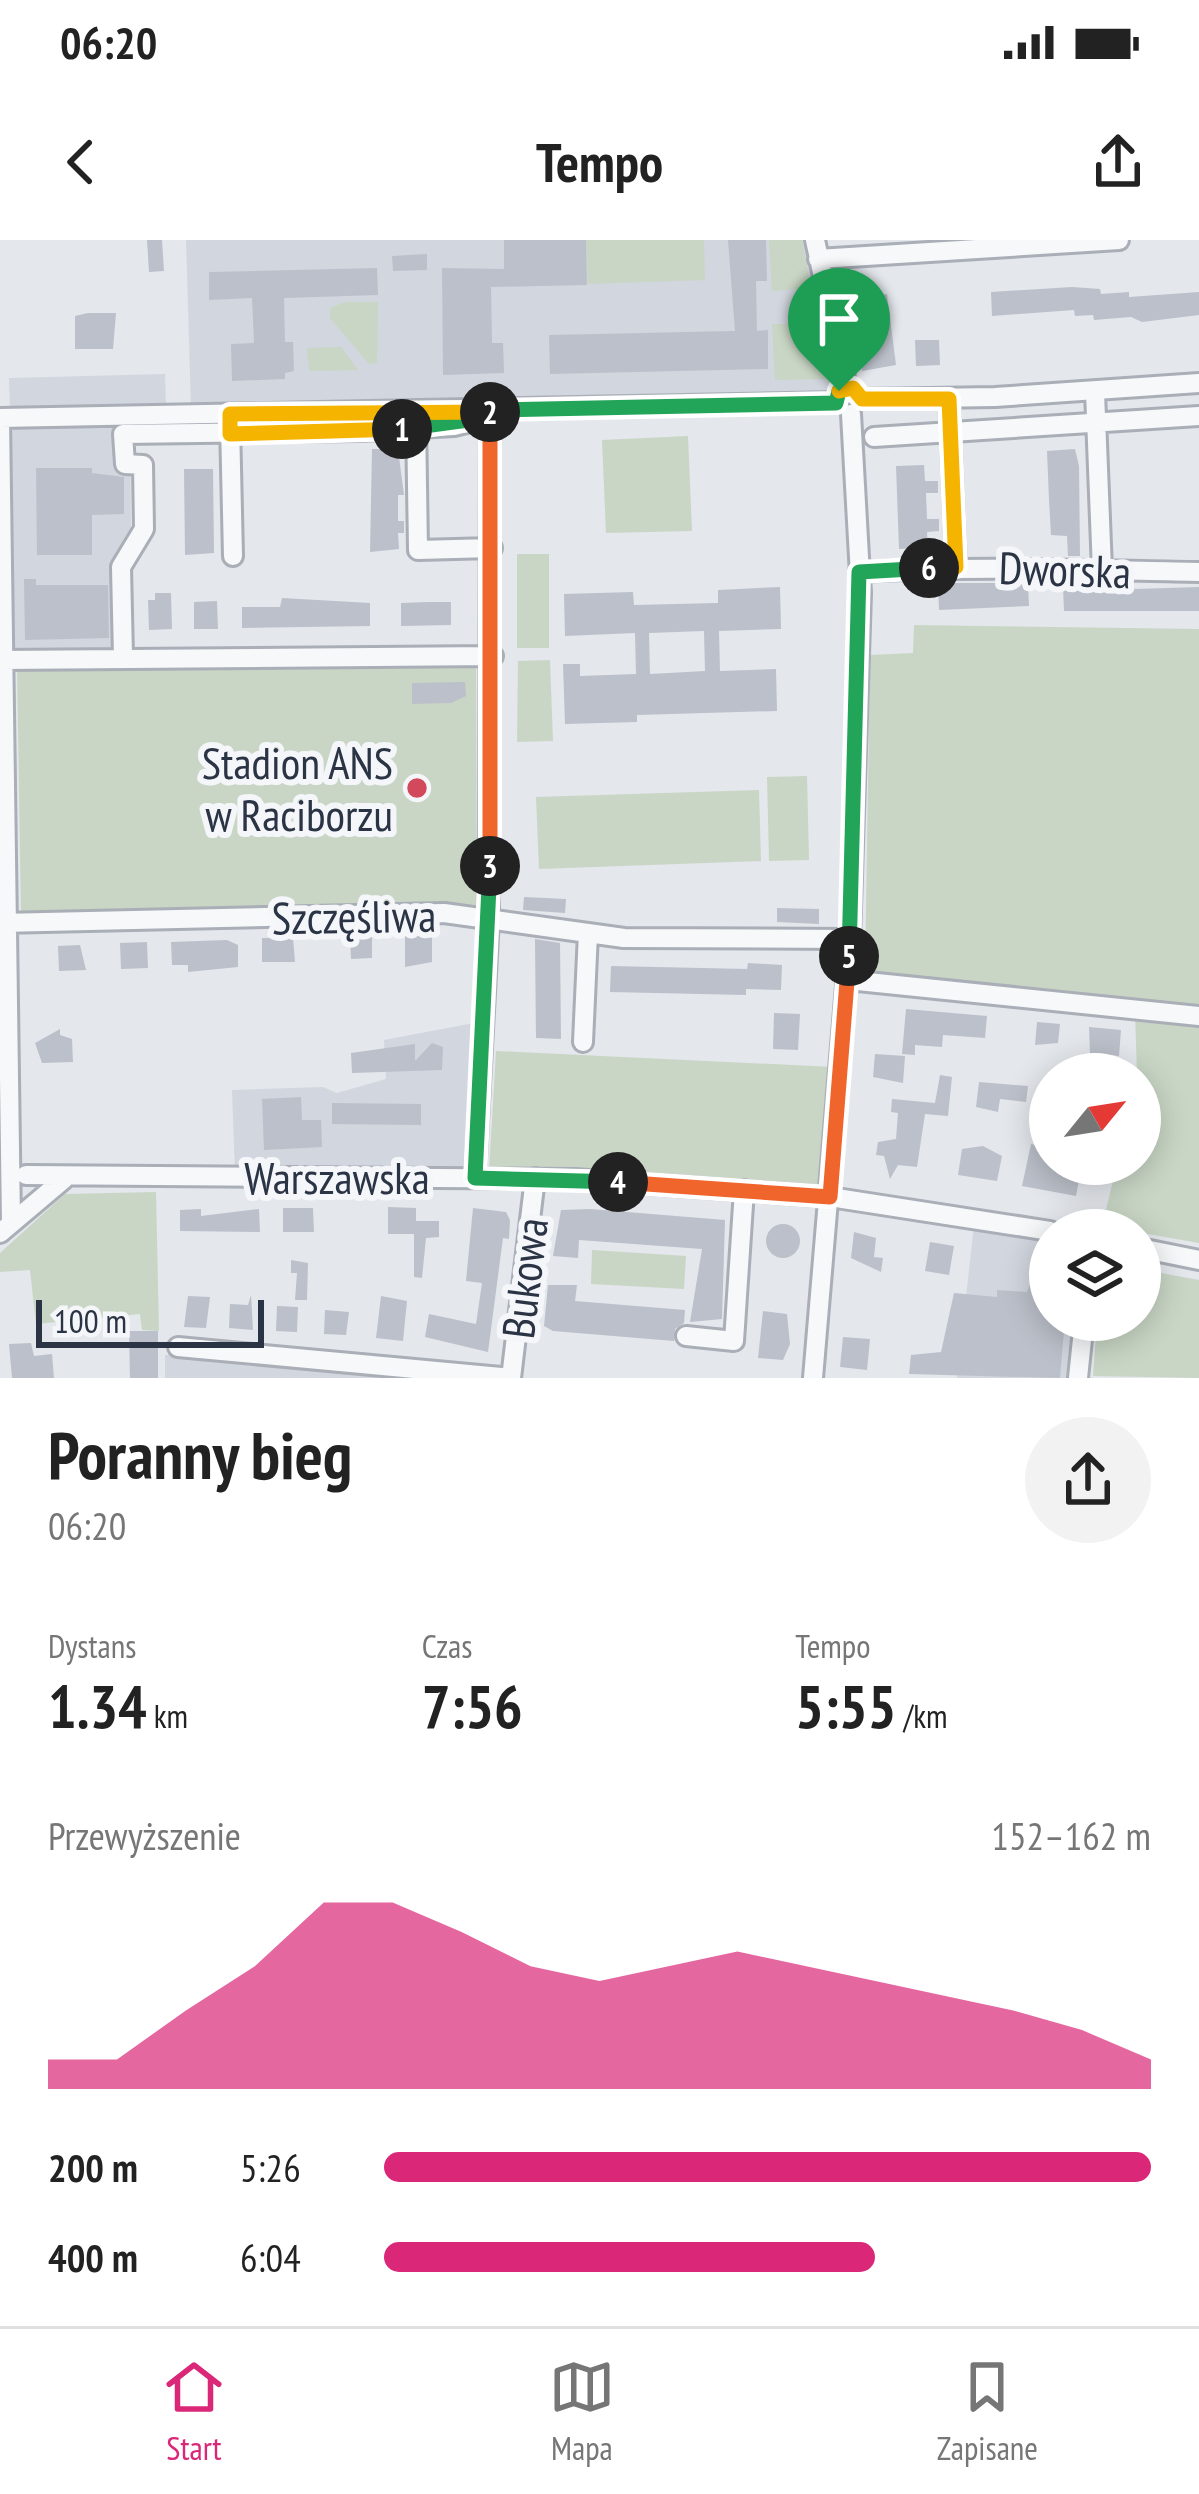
<!DOCTYPE html>
<html lang="pl">
<head>
<meta charset="utf-8">
<style>
  :root { --surface:#fff; --page:#f2f2f2; --text:#222; --muted:#767676; --line:#e0e0e0; --accent:#db2777 }
  body { margin:0; font-family:"PT Sans Narrow",sans-serif; background:var(--page); color:var(--text); height:100vh; display:flex; flex-direction:column; font-size:45px; white-space:nowrap }
  * { box-sizing:border-box; margin:0 }
  p { font-size:39px; color:var(--muted) }
  .icon { flex:none; width:66px; height:66px; fill:none; stroke:currentColor; stroke-width:2; stroke-linecap:round; stroke-linejoin:round }
  .map { position:relative; height:1138px; overflow:hidden }
  .side { display:flex; flex-direction:column; background:var(--surface); flex:1 }
  .side>* { flex:none }
  .needle { width:78px; rotate:60deg }
  .tools { position:absolute; left:1029px; top:813px; display:grid; gap:24px }
  .tools a { display:grid; place-items:center; width:132px; height:132px; border-radius:50%; background:var(--surface); box-shadow:0 6px 30px #0003; font-size:60px }
  .scale { position:absolute; left:36px; bottom:30px; width:228px; box-sizing:border-box; padding-left:12px; border:6px solid #2b3445; border-top:0; font-size:33px; line-height:42px; white-space:nowrap; color:#2b3445; -webkit-text-stroke:9px #f4f6f9; paint-order:stroke }
  .pin { position:absolute; display:grid; place-items:center; width:102px; height:102px; color:#fff; margin:-123px -51px; border-radius:50% 50% 50% 0; rotate:-45deg; box-shadow:0 0 12px #0007 }
  .pin .icon { rotate:45deg }
  .km { position:absolute; width:60px; height:60px; margin:-30px; border-radius:50%; background:#222; color:#fff; font-size:33px; line-height:60px; text-align:center }
  .round { display:grid; place-items:center; flex:none; width:126px; height:126px; border-radius:63px; background:var(--page) }
  .summary { display:flex; align-items:center; justify-content:space-between; height:204px; padding:0 48px }
  h1 { font-size:66px; font-weight:700; line-height:90px }
  .stats { display:grid; grid-template-columns:repeat(3,1fr); gap:18px; height:204px; padding:12px 48px }
  .stats div { display:grid; align-content:center }
  .stats b { font-size:60px; font-weight:700 }
  .stats small { font-size:33px; font-weight:400 }
  .stats p { font-size:33px }
  .chart { height:336px; padding:24px 48px }
  .chart p { display:flex; justify-content:space-between }
  .chart svg { width:100%; height:216px; margin-top:12px; fill:var(--accent); opacity:.7 }
  ul { padding:0 48px; list-style:none; font-size:39px }
  li { display:grid; grid-template-columns:192px 144px 1fr; align-items:center; height:90px }
  li i { height:30px; border-radius:15px; background:var(--accent) }
  .status { display:flex; justify-content:space-between; align-items:center; height:84px; padding:0 60px; background:var(--surface); direction:ltr }
  .status svg { height:33px; fill:currentColor }
  header { display:flex; justify-content:space-between; align-items:center; height:156px; padding:0 48px; background:var(--surface); font-size:54px; font-weight:700 }
  .dock { display:flex; justify-content:space-around; align-items:center; height:168px; border-top:3px solid var(--line); background:var(--surface); font-size:33px; color:var(--muted) }
  .dock a { display:grid; justify-items:center; gap:6px }
  .dock .current { color:var(--accent) }
  .map>svg:first-child { display:block }
  .built { fill:#d2d6de }
  .green { fill:#c9d6c5 }
  .building { fill:#bbc0ca; fill-rule:evenodd }
  .lines { fill:none; stroke-linecap:round; stroke-linejoin:round }
  .minor-casing { stroke:#a9aeb7; stroke-width:24 }
  .minor { stroke:#f7f8fa; stroke-width:18 }
  .split-1-casing { stroke:#fff; stroke-width:24 }
  .split-2-casing { stroke:#fff; stroke-width:24 }
  .split-3-casing { stroke:#fff; stroke-width:24 }
  .split-4-casing { stroke:#fff; stroke-width:24 }
  .split-5-casing { stroke:#fff; stroke-width:24 }
  .split-6-casing { stroke:#fff; stroke-width:24 }
  .split-7-casing { stroke:#fff; stroke-width:24 }
  .split-1 { stroke:#22a559; stroke-width:15 }
  .split-2 { stroke:#f5b400; stroke-width:15 }
  .split-3 { stroke:#f0652b; stroke-width:15 }
  .split-4 { stroke:#22a559; stroke-width:15 }
  .split-5 { stroke:#f0652b; stroke-width:15 }
  .split-6 { stroke:#22a559; stroke-width:15 }
  .split-7 { stroke:#f5b400; stroke-width:15 }
  .poi-dot { fill:#d1495b; stroke:#f4f6f9; stroke-width:4.5 }
  .labels { text-anchor:middle; dominant-baseline:central; stroke-width:12; stroke-linejoin:round; paint-order:stroke }
  .street-label { font-size:45px; fill:#2b3445; stroke:#f4f6f9 }
  .poi-label { font-size:45px; fill:#2b3445; stroke:#f4f6f9; text-anchor:end }
</style>
</head>
<body>
<div class="status"><b>06:20</b><svg viewBox="0 0 49 12"><path d="M0 12V9h3v3zM5 12V6h3v6zM10 12V3h3v9zM15 12V0h3v12zM26 1h20v11H26zM47 4h2v5h-2z"/></svg></div>
<header><svg class="icon" aria-label="back" viewBox="0 0 24 24"><path d="M15 5l-7 7 7 7"/></svg>Tempo<svg class="icon" aria-label="share" viewBox="0 0 24 24"><path d="M12 15V3M7 8l5-5 5 5M5 13v7h14v-7"/></svg></header>
<div class="map">
<svg width="1199" height="1138" viewBox="0 0 1199 1138">
  <rect width="100%" height="100%" fill="#e4e7ec"/>
  <!-- built -->
  <path class="built" d="M186,0H805L832,155L191,166Z
    M165,134L166,166L10,169L9,138Z
    M130,185L132,415L13,416L9,187Z
    M474,783L468,929L235,933L232,850L323,847L337,853L386,839L384,800Z
    M974,985L1050,999V1080H1079L1072,1138H957Z
    M165,1115L234,1116L413,1133L412,1138H165Z"/>
  <!-- green -->
  <path class="green" d="M586,0H704L705,40L588,44Z
    M769,0H802L811,48L772,51Z
    M345,62H378L377,123L369,124L330,78V68Z
    M772,84H815L826,139L775,140Z
    M341,107L358,130L309,131L307,108Z
    M688,196L692,291L606,293L602,200Z
    M517,314H549V408H517Z
    M914,385L1199,389V768L865,733L870,415L913,413Z
    M550,420L553,501L517,502L518,421Z
    M476,424L477,667L21,675L17,428Z
    M807,536L809,620L769,621L767,537Z
    M759,550L761,621L539,629L536,557Z
    M1135,773L1199,782V1003L1102,986L1117,924H1140Z
    M496,811L834,827L822,946L489,930Z
    M156,952L159,1091L142,1090L140,1074L36,1084L30,1030L0,1032V1013L65,954Z
    M592,1010L686,1016L684,1049L591,1044Z
    M1140,1029L1199,1040V1138L1093,1136L1097,1080H1140Z"/>
  <!-- building -->
  <path class="building" d="M147,0H162L164,31L149,32Z
    M504,0H586L587,45L491,47L492,103H503L504,133L443,135L442,28L504,29Z
    M728,0H766L767,41H756L757,91L768,90V129L550,134L549,95L735,91Z
    M427,14V30L393,31L392,16Z
    M377,28L378,55L284,58L285,102H293L294,131L285,133V139L232,141L231,104L254,103L252,58L209,60V32Z
    M1072,47L1100,49L1101,54L1129,52V57L1199,52V75L1142,82L1131,77L1094,80L1093,75L1075,76L1074,70L992,76L991,52Z
    M887,54L896,125L862,131L851,60Z
    M88,73H116L113,109H75V76Z
    M915,100H939L940,125L916,126Z
    M372,209H398L404,255H398V281H404V293H398L399,309L370,312Z
    M1075,209L1079,226L1080,316H1068L1067,296L1051,295L1049,260L1047,211Z
    M924,225L925,241H938V253H926L927,279H939V291L927,292L928,308L899,309L896,226Z
    M36,228H92V233L124,237V274L92,275V315H37Z
    M184,229H213L214,313L185,315Z
    M24,339H36V345H108L109,398L25,400Z
    M938,343H1028L1029,366L939,370Z
    M1131,344L1135,349L1199,347V371H1064L1063,346Z
    M780,347L781,389L719,391L720,431L776,429L777,471L637,475V482L565,484L563,424H580V436L636,434L635,393L565,396L564,354L633,352L634,365L718,363V350ZM704,391L705,431L650,434L649,393Z
    M155,353H171L172,389L149,390L148,360H155Z
    M282,358L370,363V386L242,388V367H280Z
    M217,361L218,389H194V362Z
    M429,362H451V385L401,386V363Z
    M465,442L466,456L451,463L412,464V443Z
    M524,657L566,659L565,673L523,670Z
    M777,668L819,669V684L777,682Z
    M350,696H372V718L351,719Z
    M405,696H432V722L405,727Z
    M262,698H293L295,722H262Z
    M535,699L560,703L561,799L536,798Z
    M227,700L238,705V727L188,732V725H172L171,702Z
    M147,702L148,728L121,729L120,703Z
    M80,705L86,730L59,731L58,706Z
    M748,723L782,725L781,750L746,749V755L610,752L611,726L747,729Z
    M906,769L987,776L985,798L943,795L942,807L915,805V815L902,814Z
    M774,773L800,774L798,810L773,809Z
    M1037,782L1060,784L1058,803L1035,805Z
    M1089,787L1121,790L1119,816L1090,813Z
    M60,789V795L72,799L73,822L42,823L35,803Z
    M432,803L443,807L442,830L352,833L351,813L415,804V821Z
    M875,814L905,816L903,843L873,837Z
    M940,835L952,837L948,876L925,874L917,927L898,925L890,939L884,916L876,915L878,902L896,899L898,873L891,872L892,859L935,863Z
    M979,842L1028,846L1026,862L1000,859L998,872L976,867Z
    M301,857L302,880H321L322,907L264,910L262,859Z
    M332,863L421,864V885L332,884Z
    M1031,904L1050,908V924H1082L1076,956L1022,946Z
    M983,906L1002,916L997,941L958,935L962,909Z
    M388,967L416,968V981H439V997L426,998L422,1038L414,1037V994H388Z
    M283,968H313L314,992H283Z
    M473,968L506,972L510,980L509,999L503,998L488,1112L425,1097L429,1074L476,1084L482,1043L466,1041Z
    M201,969V976L259,969L260,992L180,991V970Z
    M590,969L725,980L722,1079L690,1082L702,1009L579,1000L578,1018L553,1016L561,970Z
    M766 1001a17 17 0 1 1 34 0a17 17 0 1 1-34 0Z
    M854,992L876,998L874,1017L883,1018L881,1032L851,1018Z
    M930,1002L954,1006L949,1035L925,1031Z
    M291,1020L308,1023L307,1060H295L297,1033H291Z
    M548,1045H577L575,1061L685,1070L684,1083L675,1089L674,1101L553,1091L544,1086Z
    M1029,1046L1050,1053V1080H1065L1060,1138L909,1134L911,1115L941,1112L954,1053L997,1057V1050L1027,1052Z
    M251,1055L253,1090L229,1088L230,1064L248,1065Z
    M188,1056L210,1057L206,1088L184,1087Z
    M381,1056L407,1061L403,1101L376,1098Z
    M277,1066L298,1067L297,1092L276,1091Z
    M325,1070L349,1072L346,1095L324,1094Z
    M763,1071L787,1074L790,1104L783,1120L758,1118Z
    M129,1091H158V1138H130Z
    M843,1097L870,1099L867,1130L840,1127Z
    M31,1103L34,1116L52,1114L54,1138H12L9,1104Z"/>
  <g class="lines">
    <defs>
      <path id="minor" d="M815,0L847,147
        M818,19L1119,0
        M1095,152L1102,330
        M862,159L995,157L1199,143
        M949,159L956,327
        M0,178L836,162
        M0,178L11,983
        M416,179L418,310L492,308
        M230,183L233,316
        M874,197L1199,176
        M859,332C973,326 1085,330 1199,332
        M123,417L121,327L144,289L143,225L125,224L123,194L360,191L454,186L490,177
        M0,420L493,416
        M0,683L444,673L624,698L850,699
        M848,740L1199,776
        M583,802L588,693
        M26,935L575,939L830,957L1050,991
        M475,937L489,679L490,170
        M0,993L64,939
        M1140,1008L1199,1020
        M686,1096L734,1101L744,950
        M178,1107L511,1138L535,938
        M813,1138L850,699L861,353L851,174
        M1078,1138L1084,1080"/>
    </defs>
    <!-- minor casing -->
    <use href="#minor" class="minor-casing"/>
    <!-- minor -->
    <use href="#minor" class="minor"/>
  </g>
  <g class="lines">
    <defs>
      <path id="split-1" d="M402,189L490,177V170L836,163L839,151"/>
      <path id="split-2" d="M402,189L230,194V174L490,172"/>
      <path id="split-3" d="M490,172V626"/>
      <path id="split-4" d="M490,626L475,938L618,942"/>
      <path id="split-5" d="M618,942L830,957L849,716"/>
      <path id="split-6" d="M849,716L859,332L929,328"/>
      <path id="split-7" d="M839,151L853,148L862,159H949L956,327L929,328"/>
    </defs>
    <!-- split-1 casing -->
    <use href="#split-1" class="split-1-casing"/>
    <!-- split-2 casing -->
    <use href="#split-2" class="split-2-casing"/>
    <!-- split-3 casing -->
    <use href="#split-3" class="split-3-casing"/>
    <!-- split-4 casing -->
    <use href="#split-4" class="split-4-casing"/>
    <!-- split-5 casing -->
    <use href="#split-5" class="split-5-casing"/>
    <!-- split-6 casing -->
    <use href="#split-6" class="split-6-casing"/>
    <!-- split-7 casing -->
    <use href="#split-7" class="split-7-casing"/>
    <!-- split-1 -->
    <use href="#split-1" class="split-1"/>
    <!-- split-2 -->
    <use href="#split-2" class="split-2"/>
    <!-- split-3 -->
    <use href="#split-3" class="split-3"/>
    <!-- split-4 -->
    <use href="#split-4" class="split-4"/>
    <!-- split-5 -->
    <use href="#split-5" class="split-5"/>
    <!-- split-6 -->
    <use href="#split-6" class="split-6"/>
    <!-- split-7 -->
    <use href="#split-7" class="split-7"/>
  </g>
  <!-- markers -->
  <circle class="poi-dot" cx="417" cy="548" r="12"/>
  <g class="labels">
    <!-- street labels -->
    <g class="street-label">
      <text transform="translate(1065 329) rotate(2)">Dworska</text>
      <text transform="translate(354 676) rotate(-1)">Szczęśliwa</text>
      <text x="337" y="937">Warszawska</text>
      <text transform="translate(524 1038) rotate(-83)">Bukowa</text>
    </g>
    <!-- poi labels -->
    <g class="poi-label">
      <text x="393" y="522">Stadion ANS<tspan x="393" dy="52">w Raciborzu</tspan></text>
    </g>
  </g>
</svg>
<div class="tools">
<a><svg class="needle" viewBox="-14 -14 28 28"><path d="M0-13l5 13h-10z" fill="#e53935"/><path d="M0 13l5-13h-10z" fill="#767676"/></svg></a>
<a><svg class="icon" aria-label="layers" viewBox="0 0 24 24"><path d="M12 4l9 5-9 5-9-5zM3 14l9 5 9-5"/></svg></a>
</div>
<div class="scale">100 m</div>
<div class="pin" style="left:839px;top:151px;background:#1e9e55"><svg class="icon" aria-label="arrive" viewBox="0 0 24 24"><path d="M6 21V4h12l-3 4 3 4H6"/></svg></div>
<b class="km" style="left:402px;top:189px">1</b>
<b class="km" style="left:490px;top:172px">2</b>
<b class="km" style="left:490px;top:626px">3</b>
<b class="km" style="left:618px;top:942px">4</b>
<b class="km" style="left:849px;top:716px">5</b>
<b class="km" style="left:929px;top:328px">6</b>
</div>
<section class="side">
<div class="summary"><div><h1>Poranny bieg</h1><p>06:20</p></div><a class="round"><svg class="icon" aria-label="share" viewBox="0 0 24 24"><path d="M12 15V3M7 8l5-5 5 5M5 13v7h14v-7"/></svg></a></div>
<div class="stats">
<div><p>Dystans</p><b>1.34<small> km</small></b></div>
<div><p>Czas</p><b>7:56</b></div>
<div><p>Tempo</p><b>5:55<small> /km</small></b></div>
</div>
<div class="chart"><p><span>Przewyższenie</span>152–162 m</p>
<svg viewBox="0 0 160 44" preserveAspectRatio="none"><path d="M0 44V38L10 38L20 28L30 19L40 6L50 6L60 12L70 19L80 22L90 19L100 16L110 19L120 22L130 25L140 28L150 32L160 38V44z"/></svg>
</div>
<ul>
<li><b>200 m</b>5:26<i style="width:100%"></i></li>
<li><b>400 m</b>6:04<i style="width:64%"></i></li>
</ul>
</section>
<nav class="dock">
<a class="current"><svg class="icon" aria-label="home" viewBox="0 0 24 24"><path d="M3 11l9-7 9 7M6 9v11h12V9"/></svg>Start</a>
<a><svg class="icon" aria-label="map" viewBox="0 0 24 24"><path d="M3 6l6-2 6 2 6-2v14l-6 2-6-2-6 2zM9 4v14M15 6v14"/></svg>Mapa</a>
<a><svg class="icon" aria-label="saved" viewBox="0 0 24 24"><path d="M7 4h10v16l-5-4-5 4z"/></svg>Zapisane</a>
</nav>
</body>
</html>
